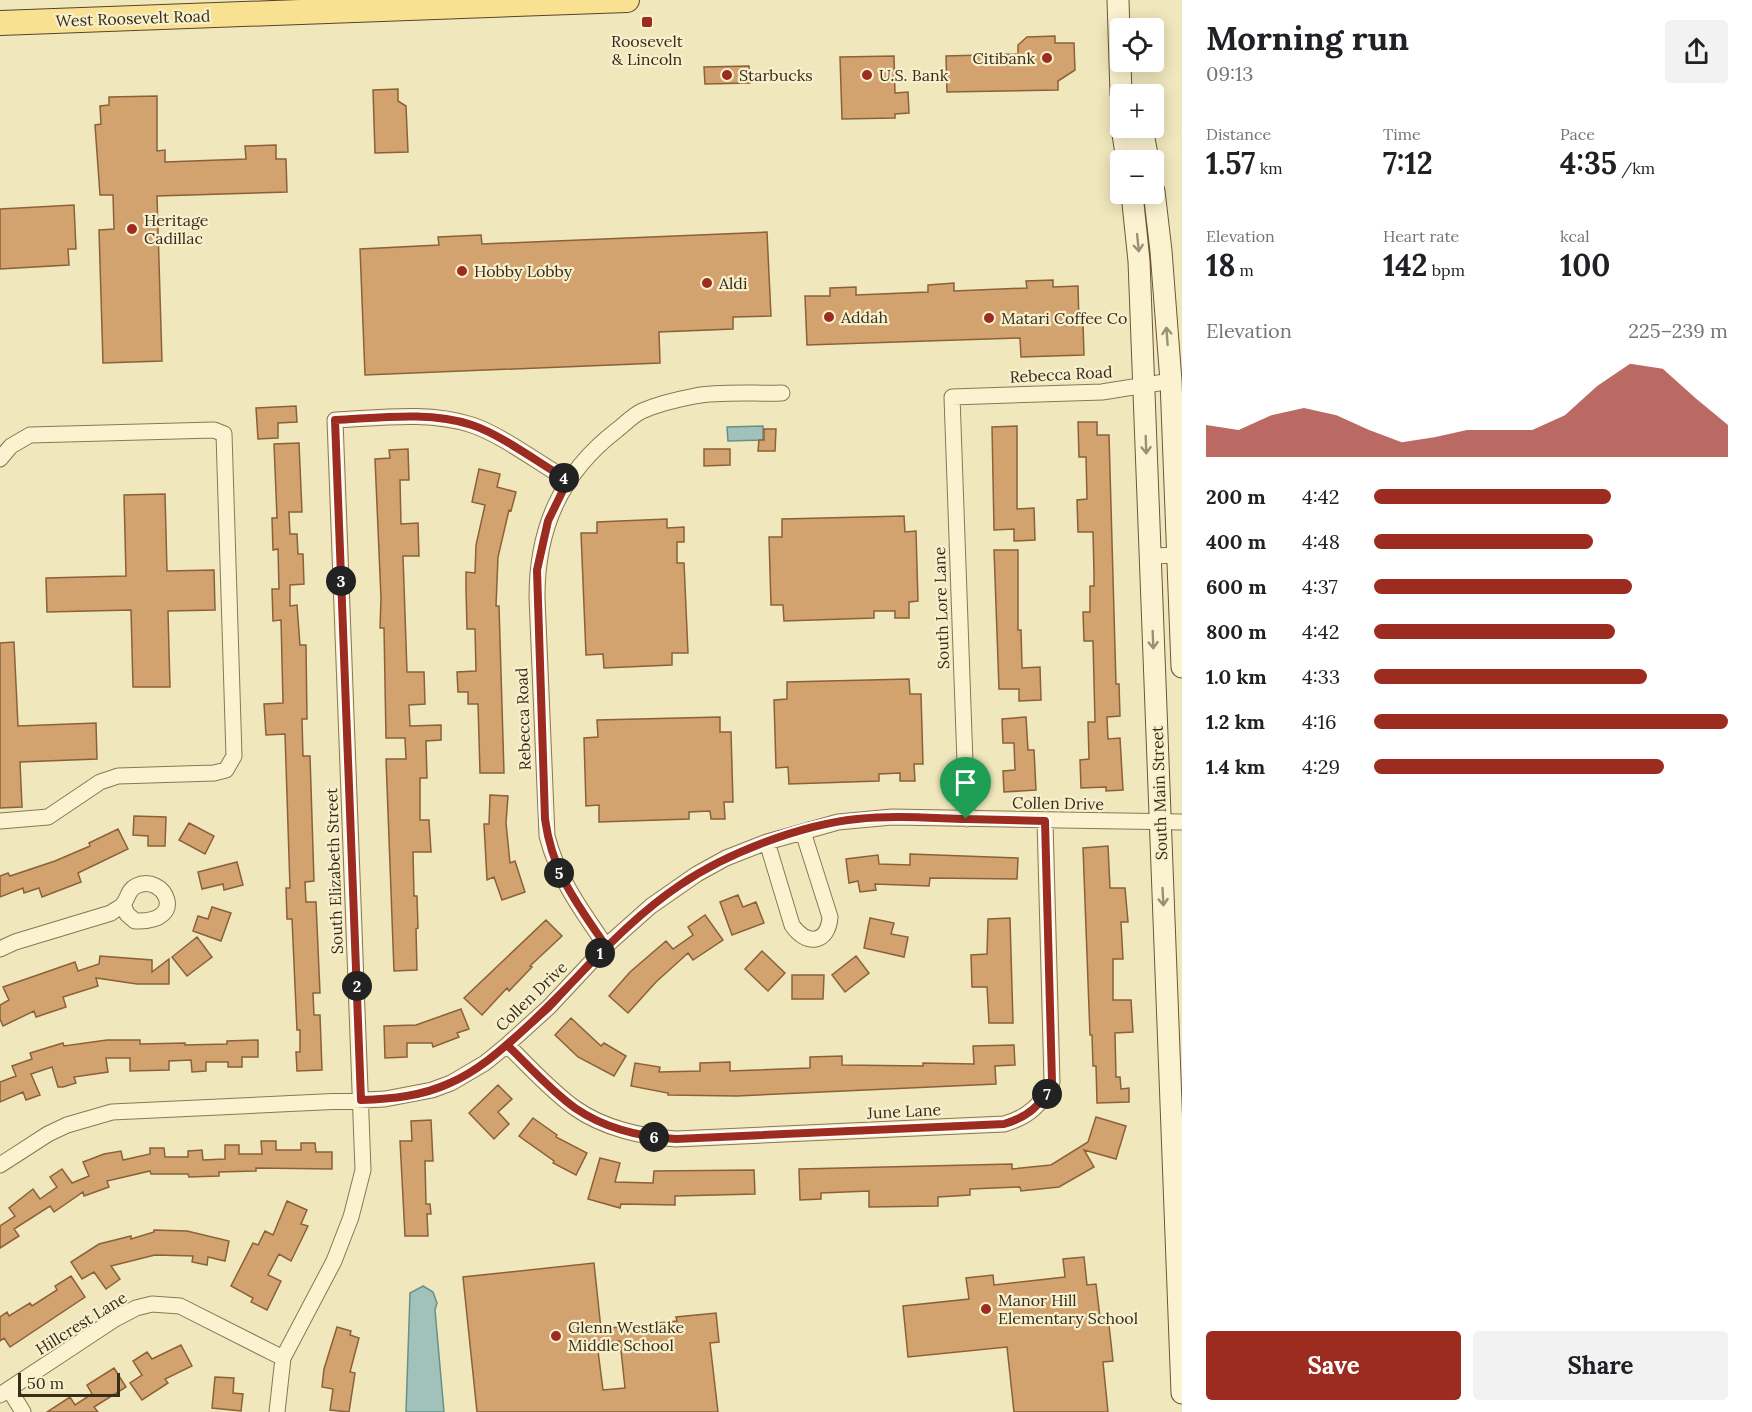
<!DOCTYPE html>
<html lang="en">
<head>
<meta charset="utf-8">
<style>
  :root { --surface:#fff; --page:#f2f2f2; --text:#202124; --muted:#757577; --accent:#9d2c20 }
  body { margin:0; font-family:Lora,serif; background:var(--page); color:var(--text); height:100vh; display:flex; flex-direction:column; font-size:22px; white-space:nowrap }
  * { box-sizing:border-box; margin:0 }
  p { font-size:20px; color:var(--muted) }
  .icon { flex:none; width:33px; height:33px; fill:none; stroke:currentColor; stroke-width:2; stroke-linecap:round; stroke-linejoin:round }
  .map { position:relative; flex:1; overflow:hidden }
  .sheet { display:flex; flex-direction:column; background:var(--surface); width:570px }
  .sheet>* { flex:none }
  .controls { position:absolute; left:1110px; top:18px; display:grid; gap:12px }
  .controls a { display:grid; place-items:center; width:54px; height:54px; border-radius:6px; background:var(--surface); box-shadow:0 3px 15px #0003; font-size:30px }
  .scale { position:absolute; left:18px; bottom:15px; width:102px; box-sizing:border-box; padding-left:6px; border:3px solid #382c1b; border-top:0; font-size:16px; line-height:21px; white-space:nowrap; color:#382c1b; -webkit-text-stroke:4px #f8f0cd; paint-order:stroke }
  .pin { position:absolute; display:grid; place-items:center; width:51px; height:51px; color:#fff; margin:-62px -26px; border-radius:50% 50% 50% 0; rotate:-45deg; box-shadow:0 0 6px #0007 }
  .pin .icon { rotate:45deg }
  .km { position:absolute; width:30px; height:30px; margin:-15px; border-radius:50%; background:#222; color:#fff; font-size:16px; line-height:30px; text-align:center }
  .round { display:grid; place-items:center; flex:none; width:63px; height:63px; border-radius:6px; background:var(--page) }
  .overview { display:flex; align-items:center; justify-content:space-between; height:102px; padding:0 24px }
  h1 { font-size:33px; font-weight:800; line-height:45px }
  .stats { display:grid; grid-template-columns:repeat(3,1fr); gap:9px; height:102px; padding:6px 24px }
  .stats div { display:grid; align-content:center }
  .stats b { font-size:30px; font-weight:800 }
  .stats small { font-size:16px; font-weight:400 }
  .stats p { font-size:16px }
  .chart { height:168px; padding:12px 24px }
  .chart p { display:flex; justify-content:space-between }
  .chart svg { width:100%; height:108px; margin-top:6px; fill:var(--accent); opacity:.7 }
  .button { display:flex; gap:12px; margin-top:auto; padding:12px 24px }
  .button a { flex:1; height:69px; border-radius:6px; background:var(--accent); color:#fff; font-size:24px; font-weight:800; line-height:69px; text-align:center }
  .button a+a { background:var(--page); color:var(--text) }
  ul { padding:0 24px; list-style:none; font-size:20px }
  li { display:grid; grid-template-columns:96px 72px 1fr; align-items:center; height:45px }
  li i { height:15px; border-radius:8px; background:var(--accent) }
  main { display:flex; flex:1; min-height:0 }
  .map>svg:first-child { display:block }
  .water { fill:#a1c2bb; stroke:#68908a; stroke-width:1.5 }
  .building { fill:#d2a26f; stroke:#8b6139; stroke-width:1.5; fill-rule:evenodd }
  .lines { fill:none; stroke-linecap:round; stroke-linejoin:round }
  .street-casing { stroke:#8a7655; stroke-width:17 }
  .secondary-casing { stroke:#6b5738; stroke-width:23 }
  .primary-casing { stroke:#57432a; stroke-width:26 }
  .street { stroke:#fbf3d0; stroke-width:15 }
  .secondary { stroke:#fbf3d0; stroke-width:21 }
  .primary { stroke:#f8e291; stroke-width:24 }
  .oneway { stroke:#9a9076 }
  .route-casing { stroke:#fff; stroke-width:12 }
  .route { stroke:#9d2c20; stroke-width:8 }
  .poi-dot { fill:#9d2c20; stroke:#f8f0cd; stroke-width:2 }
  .labels { text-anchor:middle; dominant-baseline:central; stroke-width:4.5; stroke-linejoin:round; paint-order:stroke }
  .street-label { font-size:16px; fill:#382c1b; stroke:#f8f0cd }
  .poi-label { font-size:16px; fill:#382c1b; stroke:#f8f0cd; text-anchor:start }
</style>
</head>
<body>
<main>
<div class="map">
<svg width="1182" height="1412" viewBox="0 0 1182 1412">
  <rect width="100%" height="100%" fill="#f1e7bd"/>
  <!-- water -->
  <path class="water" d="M763,426V440L728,441L727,427Z
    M423,1286L433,1292L437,1303L435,1310L444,1412H406L410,1293Z"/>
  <!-- building -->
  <path class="building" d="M1055,36V43H1074L1075,70L1058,81V90L947,92L946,56L1018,54V45L1027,37Z
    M894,56L895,93L908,92L909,113L895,114V118L842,119L840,57Z
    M749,66L750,83L705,84L704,67Z
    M398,89V101L406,106L408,152L375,153L373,90Z
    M157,96V151L165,150V162L246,159L245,146L276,145V159H286L287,192L157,196L162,361L103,363L99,230L114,229L113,195H100L95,125L101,124L100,106L109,105V97Z
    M74,205L76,249H68L69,265L0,269V209Z
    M767,232L771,316L733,317V329L659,332L660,363L365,375L360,249L439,245L438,237L481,235L482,244Z
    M1053,280V287L1078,286L1079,323H1083L1084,355L1021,357L1020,338L807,345L805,296H830V288L856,287V295L928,292V285L954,283V291L1027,288L1026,281Z
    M296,406L297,422L278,423V438L258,439L256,408Z
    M1078,422H1097V435H1109L1116,684H1119L1120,716L1107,717L1108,739L1120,738L1123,790L1106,791V787L1081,788L1080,760L1089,759L1088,722H1095L1093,641H1084L1083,612H1090V586H1094V574L1093,532H1078L1077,500L1087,499L1086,457H1079Z
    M1017,426V509L1034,508L1035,540L1014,541V529L994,530L992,427Z
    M764,429H776L775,451H758L759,440H764Z
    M299,443L302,512H289L290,534H297L298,554H303L304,584L290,585V606L297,605L300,645H306L307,719H302L303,756H310L314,881L305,882L306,902H316L320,993H313L314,1015H320L322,1070L297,1071L296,1052H300V1030H297L292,919H287L286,888H290L285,734L266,735L264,704L283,703L281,620L273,621L272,589H279L278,549L273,550L272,518H277L274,444Z
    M408,449L409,480H400L401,524L418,523L419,556H403L407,672H424L425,704L409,705L410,726L441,725V740L426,741L427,778H420V820H429L431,852H413L414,896H417L418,928L416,929L417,970L394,971L386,759H406L405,738H386L384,628H380L381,598L375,459L390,458L389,450Z
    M704,449H730V465L704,466Z
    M479,469L500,474L497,487L516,492L511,511L509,510L498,557L496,606H499L504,773H480L478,704H468V692H458L457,672L476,671L475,629H467L466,590V572L475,573L476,545L485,505L472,502Z
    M165,494L167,571L214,570L215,610L168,611L170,687H133L131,610L47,612L46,578L126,576L124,495Z
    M904,516L905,532L916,531L918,601L909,602V618H895V611H874V618L784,621L783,605H771L769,537H782V519Z
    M667,519V528L684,527V542H677V563H684L688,653H672V665L604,668L603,654L586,655L581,533H597V522Z
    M994,550H1018V630H1021L1022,668L1040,667L1041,700L1019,701V689H999Z
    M14,642L18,726L96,723L97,759L20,762L22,807L0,808V643Z
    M909,679L910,694H921L923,764H914L915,781H900V773L879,774V781L789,784L788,767L776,768L774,700L787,699V682Z
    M720,717V732H731L733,802H724L725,819H711L710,811L689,812V819L599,822V805L586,806L584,738L598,737L597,720Z
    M1026,717L1028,750H1034L1036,790L1004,792L1003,771L1015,770L1014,743H1003L1002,719Z
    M490,795L508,796L506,823L510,863L515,861L525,892L502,900L494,877L487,880L484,824H489Z
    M134,816L166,817L165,846H148V836L133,835Z
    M189,823L214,836L205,854L179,840Z
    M118,829L128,849L78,873L81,882L42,897L39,888L24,893L23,888L0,897V876L8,873L10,876L55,861L90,846L89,843Z
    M1108,846L1110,888H1125L1128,922H1121L1123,959H1113V1000H1131L1133,1032L1115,1033L1116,1077H1120L1121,1089L1129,1088V1102L1097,1103L1096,1066H1093L1092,1035H1090L1083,848Z
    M910,854L1018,858L1017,879L930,878L929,886L875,884L876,890L860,892L858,881L849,883L846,859L878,855L879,864L910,865Z
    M237,862L243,885L224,890L223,884L202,889L198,872Z
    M738,895L743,907L756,902L764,923L732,935L720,902Z
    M212,907L231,913L221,941L193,931L198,916L208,919Z
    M705,915L723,940L693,960L688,953L656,982L628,1013L609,996L630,972L666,941L673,949L693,935L688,927Z
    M870,918L894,923L891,934L908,937L904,957L864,948Z
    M1010,918L1013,1023H989L987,987H972L971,955L987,954L988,919Z
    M546,920L562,936L530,966L532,967L509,991L507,988L482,1015L464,998Z
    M197,937L212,957L187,976L172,957Z
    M762,951L785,973L768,991L745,969Z
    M100,956L152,960V972L169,959V984H137L96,978L98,986L63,997L66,1007L36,1017L34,1011L3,1026L0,1019V1005L9,1000L3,987L75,962L78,971L99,964Z
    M856,956L869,973L845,992L832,975Z
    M792,975H824L823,999H792Z
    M461,1009L469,1029L457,1033L459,1037L433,1047L432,1043H407V1057L385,1058L384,1026L416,1025Z
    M571,1018L601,1046L604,1043L626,1056L614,1076L578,1057L555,1035Z
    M107,1040H140V1044L185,1043V1045L227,1044V1041L258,1040V1057H242V1067H228V1062H206V1071L192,1072L191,1060L169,1061V1070L130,1071V1058H106L108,1072L74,1077L76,1083L63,1087H58L52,1067L31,1074L40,1095L26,1100L23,1092L0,1102V1082L16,1076L12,1066L32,1059L30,1053L63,1043L64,1046Z
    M1014,1045L1015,1065L995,1066L996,1084L737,1096L668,1095V1093L631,1086L635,1063L660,1067L659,1072L700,1071V1063L730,1062V1071L810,1068V1057L842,1056V1065L923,1066V1063L974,1064L973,1046Z
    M498,1085L512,1099L498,1112L509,1124L494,1139L469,1113Z
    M1096,1117L1126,1126L1116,1159L1084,1150L1094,1167L1059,1187L1021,1191L1020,1187L970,1189V1195L938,1197V1206L869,1207V1191L821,1193V1199L800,1200L799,1169L1012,1164V1169L1051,1165L1088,1142Z
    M533,1118L557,1135L556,1137L587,1153L576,1175L553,1163L554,1161L519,1136Z
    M431,1120L433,1161H425L426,1204H430L431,1214H427L428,1236H405L400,1141H412L411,1121Z
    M261,1141H276V1150H301V1143H315L316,1152H332V1169L256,1168V1171L219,1172V1176L189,1177L188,1174H151L150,1171L107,1181L109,1187L84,1196L83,1192L54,1212L50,1206L14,1229L19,1236L0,1248V1226L15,1216L9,1208L33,1189L40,1199L57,1187L50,1177L62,1169L72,1183L89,1176L83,1162L104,1154L121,1151L123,1160L150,1154V1148H164L165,1157H188V1151L202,1150L203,1160L225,1159V1145H239V1154H262Z
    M600,1158L620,1163L615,1182L653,1183L654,1171L754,1170L755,1194L675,1196V1205L621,1204L620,1208L588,1199Z
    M287,1201L307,1210L301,1224L308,1226L291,1261L279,1254L268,1275L281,1281L267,1310L251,1302L253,1298L231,1286L253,1243L258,1245L265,1231L273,1235Z
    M154,1230L187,1231L229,1241L225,1261L208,1257L207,1265L192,1262L193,1256L155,1255L111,1266L120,1279L106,1289L94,1272L82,1279L71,1262L99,1244L131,1236V1239L154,1232Z
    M1084,1257L1087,1285L1096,1284L1100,1317L1108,1316L1113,1361L1103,1362L1108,1412H1014L1007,1347L908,1357L903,1306L969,1299L966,1278L993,1275L994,1285L1065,1277L1063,1259Z
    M594,1263L601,1329L677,1321L676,1317L716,1313L719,1342L710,1343L718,1412H477L463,1277ZM620,1341L625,1388L603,1390L597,1343Z
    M71,1276L85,1297L10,1347L4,1338L0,1341V1317L7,1312L9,1316L30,1303L32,1306L57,1290L55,1286Z
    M337,1327L351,1331L350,1335L359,1338L350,1372L355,1373L349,1412L330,1410L333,1389L322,1387L324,1369Z
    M181,1345L192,1366L165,1379L168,1383L142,1400L130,1383L142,1375L133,1361L147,1352L152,1359Z
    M114,1368L126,1387L94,1407L98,1412H47L70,1397L75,1405L92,1394L87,1385Z
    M215,1377L234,1378L233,1393L243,1394L241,1411L212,1408Z"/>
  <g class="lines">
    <defs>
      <path id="street" d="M0,459L11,446L30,435L214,430L224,434L234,756L226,770L214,773L118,776L100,782L48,817L0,821
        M1150,556L1182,555
        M967,819L952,397L1102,392L1171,381
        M767,842L792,925C806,946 828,944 830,917L803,832
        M606,946C582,911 558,879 547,836L537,597C537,528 561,473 617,430C625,424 633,415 642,411C658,404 679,399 695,396C721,391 756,394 782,393
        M0,949L15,942L111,913C114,910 120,908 123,905C128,898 128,890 136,886C164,872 190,923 135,921L127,914L123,904
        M507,1045C529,1066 551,1091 575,1108C603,1128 642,1137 676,1139L1004,1124C1028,1117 1042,1105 1052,1082L1045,821
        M0,1165L48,1134L67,1125L112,1112L385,1099L432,1090L451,1083L485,1063L507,1045L549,1007L606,946L651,906L697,874L726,858L767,842L838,822L892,817L1182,822
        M9,1389L23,1412
        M0,1395L115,1319L136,1308L152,1304L180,1306L283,1358
        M277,1412L283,1358L334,1261L351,1217L363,1170L335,420C379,418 429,411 472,425C502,435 540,464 568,480"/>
      <path id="secondary" d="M1118,0L1121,94
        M1122,128L1127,160
        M1142,128L1148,160
        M1154,191L1161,251L1171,381L1182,667
        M1132,194L1139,261L1182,1393"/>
      <path id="primary" d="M0,23L627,0"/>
    </defs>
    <!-- street casing -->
    <use href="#street" class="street-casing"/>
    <!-- secondary casing -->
    <use href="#secondary" class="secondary-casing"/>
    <!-- primary casing -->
    <use href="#primary" class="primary-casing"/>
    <!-- street -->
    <use href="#street" class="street"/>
    <!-- secondary -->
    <use href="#secondary" class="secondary"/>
    <!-- primary -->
    <use href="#primary" class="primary"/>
  </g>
  <!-- one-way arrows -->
  <defs><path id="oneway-shaft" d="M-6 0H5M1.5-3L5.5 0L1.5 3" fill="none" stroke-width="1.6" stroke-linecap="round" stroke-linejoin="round" transform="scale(1.5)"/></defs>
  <g class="oneway">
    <use href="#oneway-shaft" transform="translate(1138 243) rotate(84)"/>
    <use href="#oneway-shaft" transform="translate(1167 336) rotate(-94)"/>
    <use href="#oneway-shaft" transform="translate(1146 445) rotate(88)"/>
    <use href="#oneway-shaft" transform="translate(1153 640) rotate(88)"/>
    <use href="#oneway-shaft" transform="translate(1163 897) rotate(87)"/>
  </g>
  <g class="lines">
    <defs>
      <path id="route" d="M966,819C930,818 893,815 857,819C800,825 727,853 680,885C619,926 574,985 520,1033C499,1052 476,1072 450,1083C422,1096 392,1099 361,1100L335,420C379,418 429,411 472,425C502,435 540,464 568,480L548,521L537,570L545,819C552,872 577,904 606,946L549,1007L507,1045C529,1066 551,1091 575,1108C604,1128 642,1137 676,1139L1004,1124C1028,1117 1042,1105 1052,1082L1045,821L966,819"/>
    </defs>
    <!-- route casing -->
    <use href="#route" class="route-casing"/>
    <!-- route -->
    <use href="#route" class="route"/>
  </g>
  <!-- markers -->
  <g class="poi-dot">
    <rect x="641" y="16" width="12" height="12" rx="3"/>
    <circle cx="1047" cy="58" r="6"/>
    <circle cx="727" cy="75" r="6"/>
    <circle cx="867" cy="75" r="6"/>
    <circle cx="132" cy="229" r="6"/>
    <circle cx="462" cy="271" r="6"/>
    <circle cx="707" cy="283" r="6"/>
    <circle cx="829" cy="317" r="6"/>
    <circle cx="989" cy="318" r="6"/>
    <circle cx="986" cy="1309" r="6"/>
    <circle cx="556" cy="1336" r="6"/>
  </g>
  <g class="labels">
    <!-- street labels -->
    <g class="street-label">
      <text transform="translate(133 18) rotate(-2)">West Roosevelt Road</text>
      <text transform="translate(1061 374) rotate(-3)">Rebecca Road</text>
      <text transform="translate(941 608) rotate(-92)">South Lore Lane</text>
      <text transform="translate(523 719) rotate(-92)">Rebecca Road</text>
      <text transform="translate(1159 793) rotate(-92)">South Main Street</text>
      <text transform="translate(1058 803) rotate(1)">Collen Drive</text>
      <text transform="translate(334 871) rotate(-92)">South Elizabeth Street</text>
      <text transform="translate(531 996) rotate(-44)">Collen Drive</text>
      <text transform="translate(904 1111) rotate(-3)">June Lane</text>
      <text transform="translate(81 1323) rotate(-32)">Hillcrest Lane</text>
    </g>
    <!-- poi labels -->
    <g class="poi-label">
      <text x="647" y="41" text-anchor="middle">Roosevelt<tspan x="647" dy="18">&amp; Lincoln</tspan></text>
      <text x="1035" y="58" text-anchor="end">Citibank</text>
      <text x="739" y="75">Starbucks</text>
      <text x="879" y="75">U.S. Bank</text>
      <text x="144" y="220">Heritage<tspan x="144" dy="18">Cadillac</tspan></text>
      <text x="474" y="271">Hobby Lobby</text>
      <text x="719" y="283">Aldi</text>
      <text x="841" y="317">Addah</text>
      <text x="1001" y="318">Matari Coffee Co</text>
      <text x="998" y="1300">Manor Hill<tspan x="998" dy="18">Elementary School</tspan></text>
      <text x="568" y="1327">Glenn Westlake<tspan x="568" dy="18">Middle School</tspan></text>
    </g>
  </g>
</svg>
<div class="controls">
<a><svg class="icon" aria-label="locate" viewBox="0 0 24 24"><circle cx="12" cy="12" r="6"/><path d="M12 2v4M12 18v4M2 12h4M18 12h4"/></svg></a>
<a>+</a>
<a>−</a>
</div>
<div class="scale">50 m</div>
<div class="pin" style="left:966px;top:819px;background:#1e9e55"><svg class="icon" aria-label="arrive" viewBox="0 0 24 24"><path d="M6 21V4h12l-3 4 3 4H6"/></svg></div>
<b class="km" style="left:600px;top:953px">1</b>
<b class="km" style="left:357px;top:986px">2</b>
<b class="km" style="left:341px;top:581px">3</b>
<b class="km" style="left:564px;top:478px">4</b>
<b class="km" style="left:559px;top:873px">5</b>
<b class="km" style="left:654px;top:1137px">6</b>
<b class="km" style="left:1047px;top:1094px">7</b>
</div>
<section class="sheet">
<div class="overview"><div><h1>Morning run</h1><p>09:13</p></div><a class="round"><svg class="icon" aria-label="share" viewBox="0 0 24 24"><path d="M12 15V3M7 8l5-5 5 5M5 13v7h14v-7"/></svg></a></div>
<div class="stats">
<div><p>Distance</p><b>1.57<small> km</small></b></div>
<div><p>Time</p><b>7:12</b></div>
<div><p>Pace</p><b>4:35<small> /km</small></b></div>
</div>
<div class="stats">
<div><p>Elevation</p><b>18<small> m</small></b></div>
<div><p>Heart rate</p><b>142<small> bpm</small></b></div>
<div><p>kcal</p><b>100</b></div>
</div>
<div class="chart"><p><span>Elevation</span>225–239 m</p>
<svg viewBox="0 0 160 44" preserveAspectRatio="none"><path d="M0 44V31L10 33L20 27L30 24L40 27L50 33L60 38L70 36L80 33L90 33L100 33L110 27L120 15L130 6L140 8L150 20L160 31V44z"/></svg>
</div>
<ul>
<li><b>200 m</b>4:42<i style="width:67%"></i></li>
<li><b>400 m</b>4:48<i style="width:62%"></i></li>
<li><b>600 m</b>4:37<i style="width:73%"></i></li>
<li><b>800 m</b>4:42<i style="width:68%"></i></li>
<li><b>1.0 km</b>4:33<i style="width:77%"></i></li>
<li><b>1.2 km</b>4:16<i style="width:100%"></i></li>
<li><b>1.4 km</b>4:29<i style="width:82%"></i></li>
</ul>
<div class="button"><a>Save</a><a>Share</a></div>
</section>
</main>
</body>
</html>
